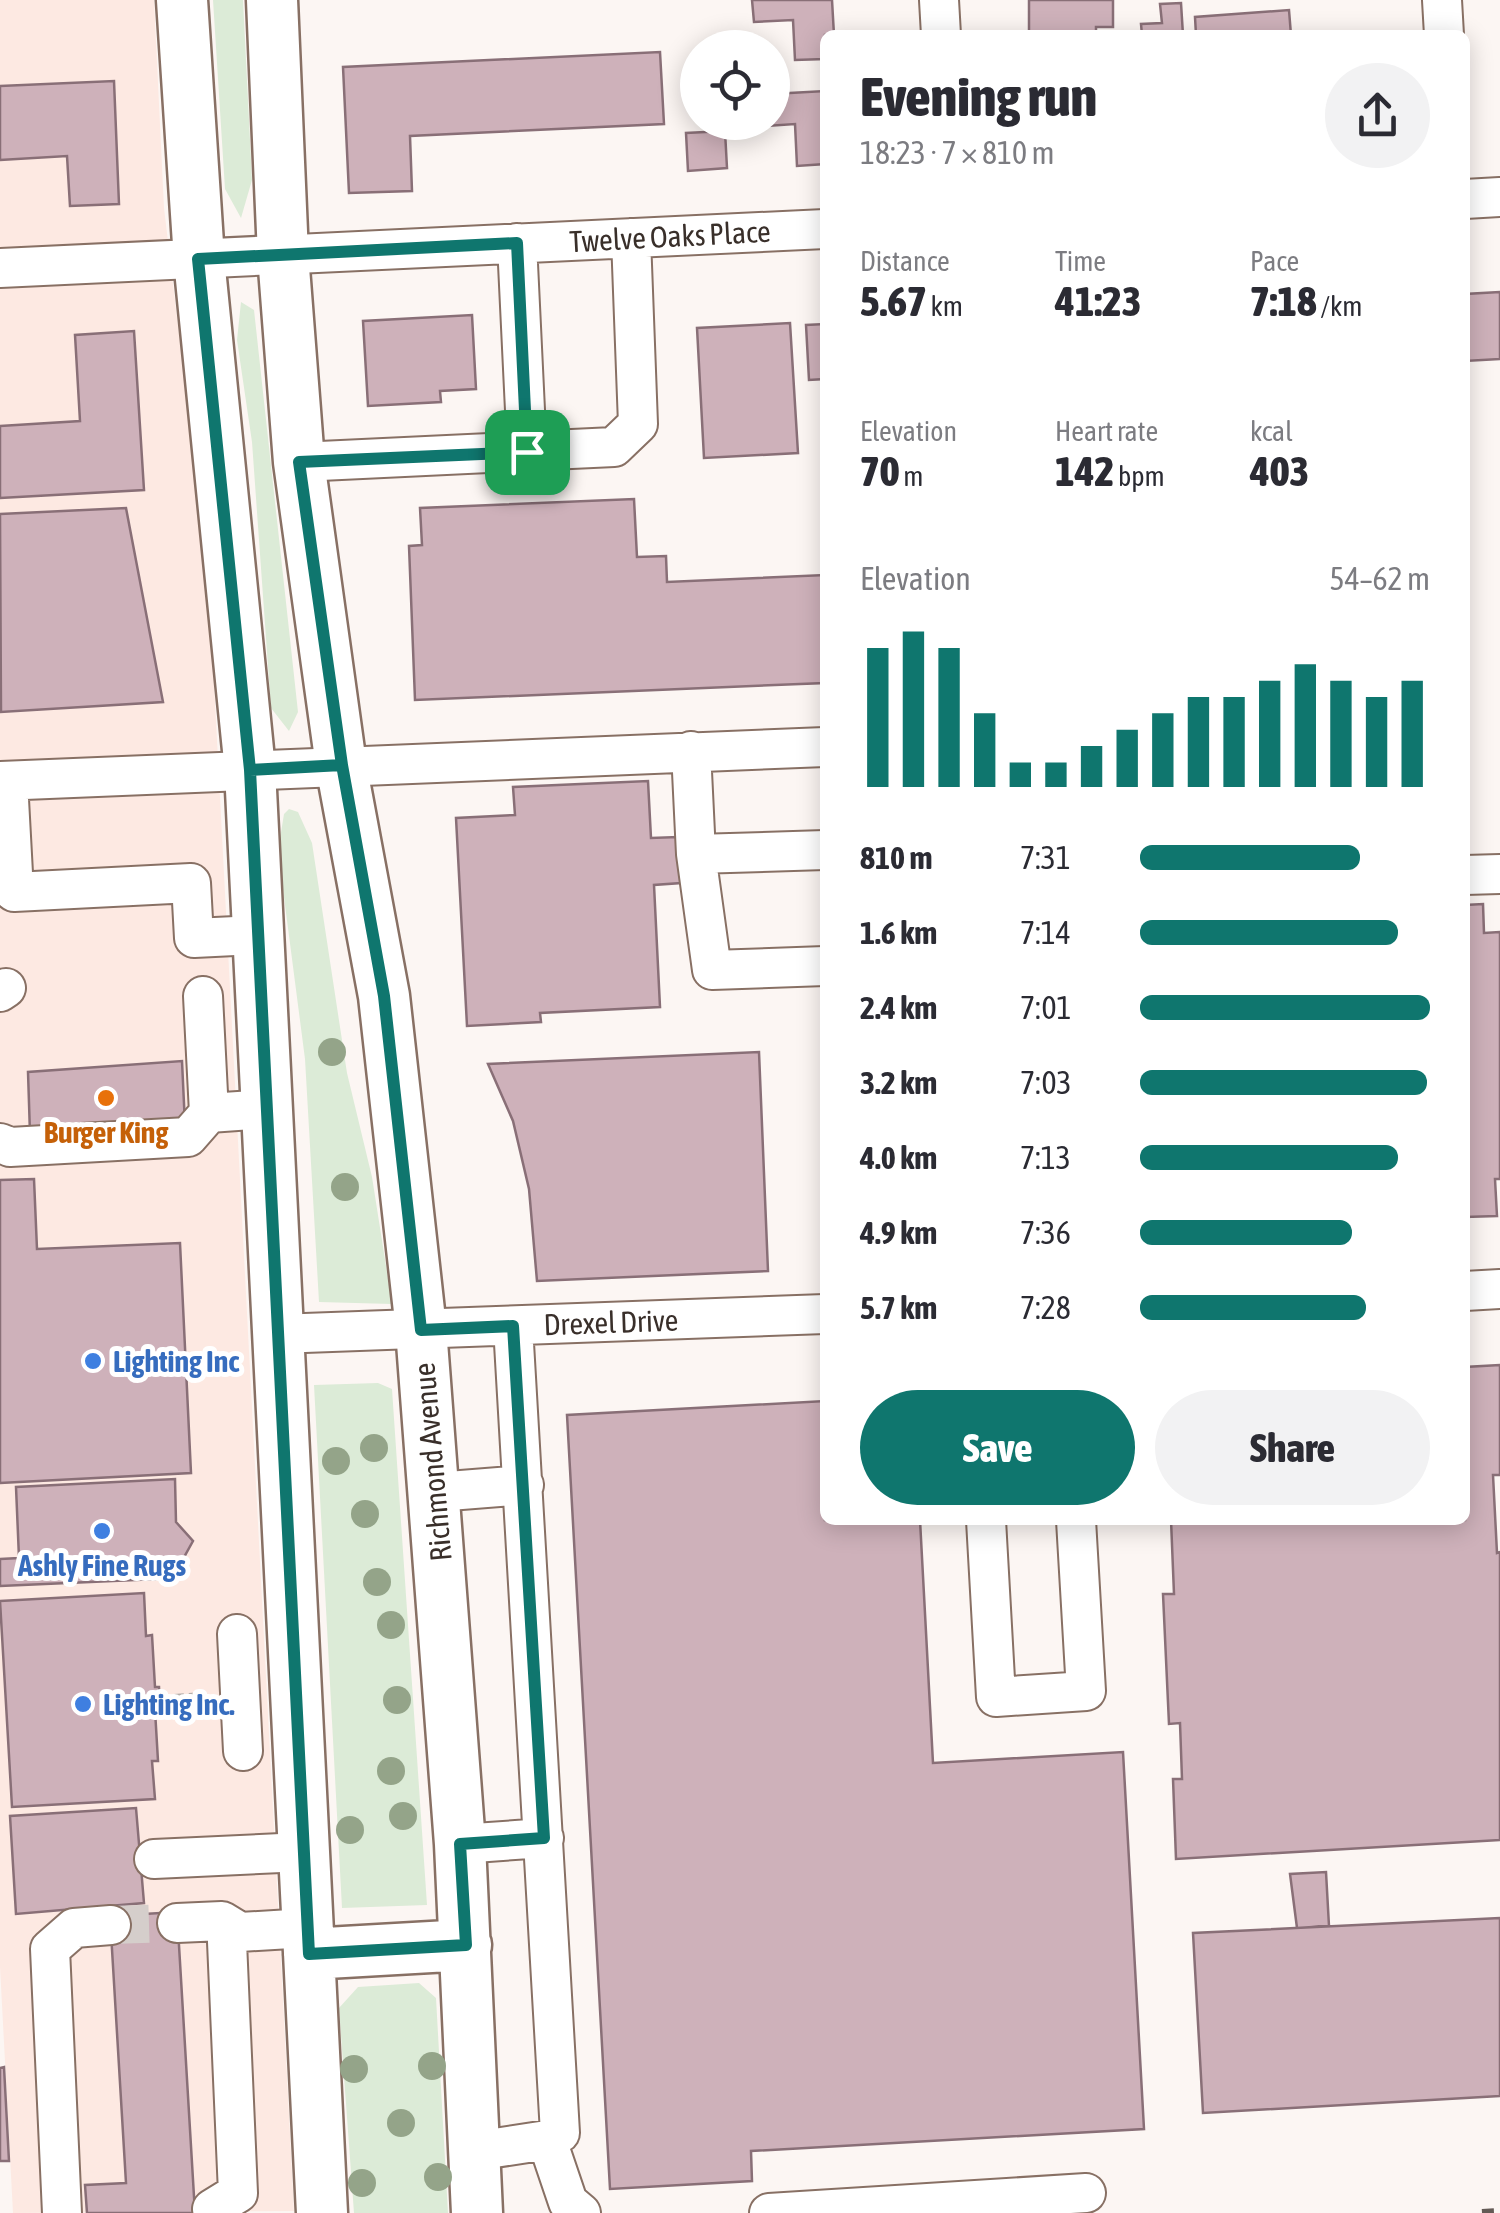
<!DOCTYPE html>
<html lang="en">
<head>
<meta charset="utf-8">
<style>
  :root { --surface:#fff; --page:#f2f2f3; --text:#2b2b33; --muted:#7c7c81; --accent:#0f766e }
  body { margin:0; font-family:"Asap Condensed",sans-serif; background:var(--page); color:var(--text); height:100vh; display:flex; flex-direction:column; font-size:38px; white-space:nowrap }
  * { box-sizing:border-box; margin:0 }
  p { font-size:32px; color:var(--muted) }
  .icon { flex:none; width:55px; height:55px; fill:none; stroke:currentColor; stroke-width:2; stroke-linecap:round; stroke-linejoin:round }
  .map { position:relative; flex:1; overflow:hidden }
  .details { position:absolute; left:820px; top:30px; width:650px; height:1495px; display:flex; flex-direction:column; background:var(--surface); border-radius:15px; box-shadow:0 5px 25px #0003 }
  .details>* { flex:none }
  .buttons { position:absolute; left:680px; top:30px; display:grid; gap:20px }
  .buttons a { display:grid; place-items:center; width:110px; height:110px; border-radius:50%; background:var(--surface); box-shadow:0 5px 25px #0003; font-size:50px }
  .pin { position:absolute; display:grid; place-items:center; width:85px; height:85px; color:#fff; margin:-42px; border-radius:20px; box-shadow:0 5px 15px #0006 }
  .round { display:grid; place-items:center; flex:none; width:105px; height:105px; border-radius:52px; background:var(--page) }
  .summary { display:flex; align-items:center; justify-content:space-between; height:170px; padding:0 40px }
  h1 { font-size:55px; font-weight:800; line-height:75px }
  .stats { display:grid; grid-template-columns:repeat(3,1fr); gap:15px; height:170px; padding:10px 40px }
  .stats div { display:grid; align-content:center }
  .stats b { font-size:42px; font-weight:800 }
  .stats small { font-size:28px; font-weight:400 }
  .stats p { font-size:28px }
  .chart { height:280px; padding:20px 40px }
  .chart p { display:flex; justify-content:space-between }
  .chart svg { width:100%; height:180px; margin-top:10px; stroke:var(--accent); stroke-width:6 }
  .cta { display:flex; gap:20px; margin-top:auto; padding:20px 40px }
  .cta a { flex:1; height:115px; border-radius:60px; background:var(--accent); color:#fff; font-size:40px; font-weight:800; line-height:115px; text-align:center }
  .cta a+a { background:var(--page); color:var(--text) }
  ul { padding:0 40px; list-style:none; font-size:32px }
  li { display:grid; grid-template-columns:160px 120px 1fr; align-items:center; height:75px }
  li i { height:25px; border-radius:12px; background:var(--accent) }
  .map>svg:first-child { display:block }
  .commercial { fill:#fde9e2 }
  .green { fill:#dcebd7 }
  .building { fill:#ceb1ba; stroke:#896f77; stroke-width:2.5 }
  .lines { fill:none; stroke-linecap:round; stroke-linejoin:round }
  .minor-tunnel { stroke:#d5cecb; stroke-width:38; stroke-dasharray:38 19; stroke-linecap:butt }
  .minor-casing { stroke:#887064; stroke-width:42 }
  .major-casing { stroke:#887064; stroke-width:55 }
  .path { stroke:#b5aeaa; stroke-width:6; stroke-dasharray:10 5; stroke-linecap:butt }
  .minor { stroke:#fff; stroke-width:38 }
  .major { stroke:#fff; stroke-width:50 }
  .rail { stroke:#635a55; stroke-width:8; stroke-dasharray:12 12; stroke-linecap:butt }
  .tree { fill:#94a489 }
  .route-casing { stroke:#fff; stroke-width:20 }
  .route { stroke:#0f766e; stroke-width:12 }
  .food-dot { fill:#e8710a; stroke:#fff; stroke-width:4 }
  .shop-dot { fill:#3f7fe0; stroke:#fff; stroke-width:4 }
  .labels { text-anchor:middle; dominant-baseline:central; stroke-width:10; stroke-linejoin:round; paint-order:stroke }
  .street-label { font-size:30px; fill:#392f2a; stroke:#fff }
  .food-label { font-size:30px; font-weight:bold; fill:#c56008; stroke:#fff }
  .shop-label { font-size:30px; font-weight:bold; fill:#366cbe; stroke:#fff; text-anchor:start }
</style>
</head>
<body>
<div class="map">
<svg width="1500" height="2213" viewBox="0 0 1500 2213">
  <rect width="100%" height="100%" fill="#fcf6f3"/>
  <!-- commercial -->
  <path class="commercial" d="M0,0H154L164,208L209,587L294,2211L13,2213L0,1967Z"/>
  <!-- green -->
  <path class="green" d="M213,0H243L252,180L241,218L225,189Z
    M241,302L254,310L298,712L289,731L271,708L252,442L237,340Z
    M289,809L298,812L312,843L347,1073L372,1177L392,1304L319,1302L305,1059L278,851L284,814Z
    M378,1383L392,1389L427,1905L342,1908L314,1385Z
    M419,1983L436,1998L448,2213H354L339,2008L358,1987Z"/>
  <!-- building -->
  <path class="building" d="M752,0H832L834,35H825V59L795,60L793,20L754,22Z
    M1029,0H1113V27H1096V35H1029Z
    M1181,3L1183,35H1142L1141,24L1162,23L1160,4Z
    M1289,10L1291,35H1196L1195,17Z
    M660,52L664,124L410,136L412,191L349,193L343,67Z
    M114,81L119,204L70,206L67,156L0,160V86Z
    M825,91V164L797,166L795,124L751,127L750,122H772V94Z
    M725,131L727,168L688,171L686,133Z
    M1500,292V359L1465,361V294Z
    M472,315L476,389L440,391L441,402L368,406L363,321Z
    M790,323L798,453L704,458L697,328Z
    M825,324V379L809,380L806,325Z
    M134,331L144,490L0,498V426L80,421L75,335Z
    M634,499L637,557L666,556L667,582L825,575V683L415,700L409,546L422,545L420,508Z
    M126,508L163,702L1,712L0,514Z
    M648,781L651,838L678,837L681,883L654,885L660,1007L540,1013L541,1022L467,1026L456,818L515,815L513,787Z
    M1483,904L1484,933L1500,932V1179H1495L1497,1216L1465,1217V905Z
    M759,1052L768,1271L537,1281L529,1189L513,1121L488,1064Z
    M182,1061L185,1125L30,1134L28,1072Z
    M34,1179L37,1249L180,1243L191,1473L0,1483V1180Z
    M1500,1365V1475H1493L1497,1553L1500,1552V1840L1176,1859L1173,1779H1182L1180,1723L1169,1724L1163,1594H1174L1171,1520H1465V1367Z
    M825,1401V1520H920L933,1763L1123,1752L1144,2129L751,2151L752,2181L610,2189L567,1415Z
    M175,1479L176,1522L193,1541L182,1561L180,1578L0,1586V1559L19,1558L16,1487Z
    M144,1593L146,1636L152,1635L155,1687H159L160,1710H155L158,1761H152L155,1799L12,1807L0,1601Z
    M136,1808L144,1903L16,1914L10,1816Z
    M1326,1872L1329,1926L1297,1928L1290,1874Z
    M177,1912L195,2213H87L85,2185L126,2183L110,1916Z
    M1500,1918V2096L1203,2113L1193,1933Z
    M4,2067L9,2161H0V2068Z"/>
  <g class="lines">
    <!-- minor-tunnel -->
    <path class="minor-tunnel" d="M111,1925L177,1923"/>
    <defs>
      <path id="minor" d="M939,0L941,35
        M1442,0L1444,35
        M1465,199L1500,197
        M517,243L527,452
        M0,268L825,229
        M299,462L614,447L638,424L631,238
        M691,751L696,854L712,970L825,966
        M0,781L825,747
        M8,781L14,892L191,883L194,938L258,935
        M696,854L825,850
        M1465,875L1500,874
        M0,992L6,988
        M203,996L209,1113L266,1109
        M0,1143L10,1147L188,1137L209,1113
        M1465,1291L1500,1289
        M277,1334L825,1314
        M436,1492L524,1485
        M986,1520L996,1697L1086,1691L1076,1520
        M237,1634L243,1751
        M460,1844L544,1838
        M154,1859L303,1852
        M177,1923L222,1921L240,1932
        M547,2140L568,2202L581,2213
        M475,2151L547,2140L560,2133L513,1326
        M212,2209L238,2193L227,1942L240,1932L307,1928
        M62,2213L50,1949L74,1928L111,1925
        M769,2213L1086,2193"/>
      <path id="major" d="M182,0L199,259L250,770L322,2213
        M272,0L283,255L299,462L341,765L384,996L421,1329L460,1844L477,2213
        M309,1954L466,1945"/>
    </defs>
    <!-- minor casing -->
    <use href="#minor" class="minor-casing"/>
    <!-- major casing -->
    <use href="#major" class="major-casing"/>
    <!-- path -->
    <path class="path" d="M159,1698L203,1695"/>
    <!-- minor -->
    <use href="#minor" class="minor"/>
    <!-- major -->
    <use href="#major" class="major"/>
    <!-- rail -->
    <path class="rail" d="M1482,2213L1500,2212"/>
  </g>
  <!-- trees -->
  <g class="tree">
    <circle cx="332" cy="1052" r="14"/>
    <circle cx="345" cy="1187" r="14"/>
    <circle cx="374" cy="1448" r="14"/>
    <circle cx="336" cy="1461" r="14"/>
    <circle cx="365" cy="1514" r="14"/>
    <circle cx="377" cy="1582" r="14"/>
    <circle cx="391" cy="1625" r="14"/>
    <circle cx="397" cy="1700" r="14"/>
    <circle cx="391" cy="1771" r="14"/>
    <circle cx="403" cy="1816" r="14"/>
    <circle cx="350" cy="1830" r="14"/>
    <circle cx="432" cy="2066" r="14"/>
    <circle cx="354" cy="2069" r="14"/>
    <circle cx="401" cy="2123" r="14"/>
    <circle cx="438" cy="2177" r="14"/>
    <circle cx="362" cy="2183" r="14"/>
  </g>
  <g class="lines">
    <defs>
      <path id="route" d="M527,452L299,462L342,765L250,770L309,1954L466,1945L460,1844L544,1838L513,1326L421,1330L384,996L342,765L250,770L198,259L517,243L527,452"/>
    </defs>
    <!-- route casing -->
    <use href="#route" class="route-casing"/>
    <!-- route -->
    <use href="#route" class="route"/>
  </g>
  <!-- markers -->
  <circle class="food-dot" cx="106" cy="1098" r="10"/>
  <g class="shop-dot">
    <circle cx="93" cy="1361" r="10"/>
    <circle cx="102" cy="1531" r="10"/>
    <circle cx="83" cy="1704" r="10"/>
  </g>
  <g class="labels">
    <!-- street labels -->
    <g class="street-label">
      <text transform="translate(670 236) rotate(-3)">Twelve Oaks Place</text>
      <text transform="translate(611 1322) rotate(-2)">Drexel Drive</text>
      <text transform="translate(432 1462) rotate(-95)">Richmond Avenue</text>
    </g>
    <!-- food labels -->
    <g class="food-label">
      <text x="106" y="1132">Burger King</text>
    </g>
    <!-- shop labels -->
    <g class="shop-label">
      <text x="113" y="1361">Lighting Inc</text>
      <text x="102" y="1565" text-anchor="middle">Ashly Fine Rugs</text>
      <text x="103" y="1704">Lighting Inc.</text>
    </g>
  </g>
</svg>
<div class="buttons">
<a><svg class="icon" aria-label="locate" viewBox="0 0 24 24"><circle cx="12" cy="12" r="6"/><path d="M12 2v4M12 18v4M2 12h4M18 12h4"/></svg></a>
</div>
<div class="pin" style="left:527px;top:452px;background:#1e9e55"><svg class="icon" aria-label="arrive" viewBox="0 0 24 24"><path d="M6 21V4h12l-3 4 3 4H6"/></svg></div>
<section class="details">
<div class="summary"><div><h1>Evening run</h1><p>18:23 · 7 × 810 m</p></div><a class="round"><svg class="icon" aria-label="share" viewBox="0 0 24 24"><path d="M12 15V3M7 8l5-5 5 5M5 13v7h14v-7"/></svg></a></div>
<div class="stats">
<div><p>Distance</p><b>5.67<small> km</small></b></div>
<div><p>Time</p><b>41:23</b></div>
<div><p>Pace</p><b>7:18<small> /km</small></b></div>
</div>
<div class="stats">
<div><p>Elevation</p><b>70<small> m</small></b></div>
<div><p>Heart rate</p><b>142<small> bpm</small></b></div>
<div><p>kcal</p><b>403</b></div>
</div>
<div class="chart"><p><span>Elevation</span>54–62 m</p>
<svg viewBox="0 0 160 44" preserveAspectRatio="none"><path d="M5 44V10M15 44V6M25 44V10M35 44V26M45 44V38M55 44V38M65 44V34M75 44V30M85 44V26M95 44V22M105 44V22M115 44V18M125 44V14M135 44V18M145 44V22M155 44V18"/></svg>
</div>
<ul>
<li><b>810 m</b>7:31<i style="width:76%"></i></li>
<li><b>1.6 km</b>7:14<i style="width:89%"></i></li>
<li><b>2.4 km</b>7:01<i style="width:100%"></i></li>
<li><b>3.2 km</b>7:03<i style="width:99%"></i></li>
<li><b>4.0 km</b>7:13<i style="width:89%"></i></li>
<li><b>4.9 km</b>7:36<i style="width:73%"></i></li>
<li><b>5.7 km</b>7:28<i style="width:78%"></i></li>
</ul>
<div class="cta"><a>Save</a><a>Share</a></div>
</section>
</div>
</body>
</html>
